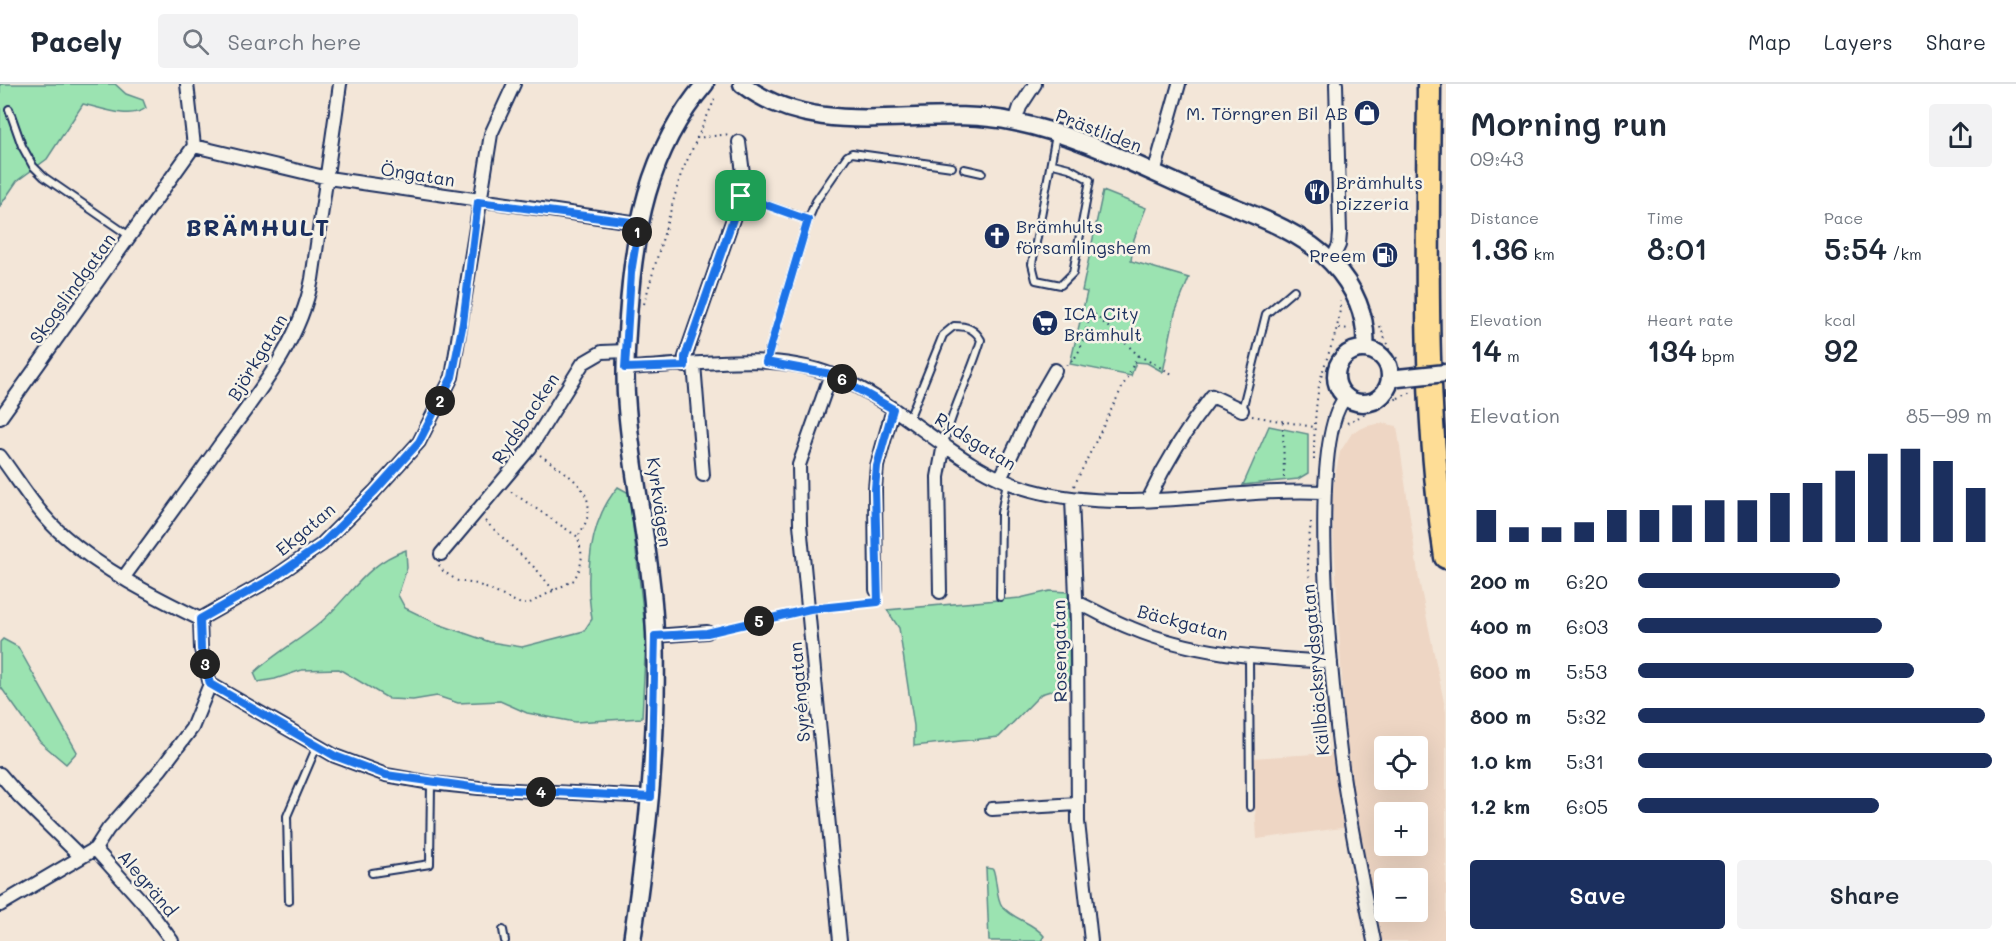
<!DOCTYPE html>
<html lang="en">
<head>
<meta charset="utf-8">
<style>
  :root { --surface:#fff; --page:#f2f2f3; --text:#1f2937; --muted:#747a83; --line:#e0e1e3; --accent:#1b2f5e }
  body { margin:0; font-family:Mali,sans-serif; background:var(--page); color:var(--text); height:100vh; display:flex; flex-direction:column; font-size:22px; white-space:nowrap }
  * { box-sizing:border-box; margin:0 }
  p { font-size:20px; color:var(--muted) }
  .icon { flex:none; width:33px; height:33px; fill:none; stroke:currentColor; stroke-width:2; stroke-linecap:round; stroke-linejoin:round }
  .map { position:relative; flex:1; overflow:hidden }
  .details { display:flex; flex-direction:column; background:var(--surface); width:570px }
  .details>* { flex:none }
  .controls { position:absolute; left:1374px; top:652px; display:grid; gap:12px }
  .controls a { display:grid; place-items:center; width:54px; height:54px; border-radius:6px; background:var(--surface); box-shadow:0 6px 24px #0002; font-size:30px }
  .pin { position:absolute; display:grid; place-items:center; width:51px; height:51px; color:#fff; margin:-26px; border-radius:12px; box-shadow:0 3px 9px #0006 }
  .km { position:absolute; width:30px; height:30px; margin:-15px; border-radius:50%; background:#222; color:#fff; font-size:16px; line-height:30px; text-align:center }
  .round { display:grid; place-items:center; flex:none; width:63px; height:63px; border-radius:6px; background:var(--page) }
  .overview { display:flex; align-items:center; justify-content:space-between; height:102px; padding:0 24px }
  h1 { font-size:33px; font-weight:600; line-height:45px }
  .stats { display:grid; grid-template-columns:repeat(3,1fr); gap:9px; height:102px; padding:6px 24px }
  .stats div { display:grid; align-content:center }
  .stats b { font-size:30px; font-weight:600 }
  .stats small { font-size:16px; font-weight:400 }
  .stats p { font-size:16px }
  .chart { height:168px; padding:12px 24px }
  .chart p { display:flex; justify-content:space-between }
  .chart svg { width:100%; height:108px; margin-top:6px; stroke:var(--accent); stroke-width:6 }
  .primary-button { display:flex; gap:12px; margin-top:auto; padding:12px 24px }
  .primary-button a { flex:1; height:69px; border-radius:6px; background:var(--accent); color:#fff; font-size:24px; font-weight:600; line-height:69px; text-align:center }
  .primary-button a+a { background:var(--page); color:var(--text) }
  ul { padding:0 24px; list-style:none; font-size:20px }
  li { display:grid; grid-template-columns:96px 72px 1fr; align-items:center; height:45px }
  li i { height:15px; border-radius:8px; background:var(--accent) }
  header { display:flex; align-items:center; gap:36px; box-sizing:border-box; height:84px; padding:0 30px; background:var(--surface); border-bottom:2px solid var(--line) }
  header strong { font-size:28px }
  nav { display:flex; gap:33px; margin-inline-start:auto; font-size:21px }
  .search { width:420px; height:54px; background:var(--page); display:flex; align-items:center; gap:15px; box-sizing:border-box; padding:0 21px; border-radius:6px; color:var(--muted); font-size:22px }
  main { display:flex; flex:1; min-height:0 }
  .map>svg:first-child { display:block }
  .built { fill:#eed6c4; fill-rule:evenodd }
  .green { fill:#9be3b1; stroke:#5b8988; stroke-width:1.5 }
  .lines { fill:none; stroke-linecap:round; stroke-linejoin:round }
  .lane-casing { stroke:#1b2f5e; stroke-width:10 }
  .street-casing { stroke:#1b2f5e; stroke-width:16 }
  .secondary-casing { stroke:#1b2f5e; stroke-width:21 }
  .highway-casing { stroke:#1b2f5e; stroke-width:27 }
  .path { stroke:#1b2f5e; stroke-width:2; stroke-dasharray:1.5 4.5; stroke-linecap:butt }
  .lane { stroke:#f7f3e8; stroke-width:6 }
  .street { stroke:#f7f3e8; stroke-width:12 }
  .secondary { stroke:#f7f3e8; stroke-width:16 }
  .highway { stroke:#fedd96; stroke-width:22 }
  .secondary-bridge-casing { stroke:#1b2f5e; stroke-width:21; stroke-linecap:butt }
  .path-bridge { stroke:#1b2f5e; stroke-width:2; stroke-dasharray:1.5 4.5; stroke-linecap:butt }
  .secondary-bridge { stroke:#f7f3e8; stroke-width:16 }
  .route-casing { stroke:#fff; stroke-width:12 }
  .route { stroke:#1a73e8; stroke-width:8 }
  .labels { text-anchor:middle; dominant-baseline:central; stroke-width:5; stroke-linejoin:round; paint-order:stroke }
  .poi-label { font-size:18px; fill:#1b2f5e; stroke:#f7f3e8; text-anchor:start }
  .street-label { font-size:18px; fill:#1b2f5e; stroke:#f7f3e8 }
  .district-label { font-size:24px; font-weight:bold; letter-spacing:1.5px; fill:#1b2f5e; stroke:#f7f3e8 }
</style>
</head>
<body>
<header>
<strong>Pacely</strong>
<div class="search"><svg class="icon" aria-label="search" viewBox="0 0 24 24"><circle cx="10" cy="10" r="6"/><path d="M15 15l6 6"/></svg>Search here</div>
<nav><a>Map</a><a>Layers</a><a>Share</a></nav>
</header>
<main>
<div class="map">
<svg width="1446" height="857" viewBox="0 0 1446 857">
  <rect width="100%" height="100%" fill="#f3e6d8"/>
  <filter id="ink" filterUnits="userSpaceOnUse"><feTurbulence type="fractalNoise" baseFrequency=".0167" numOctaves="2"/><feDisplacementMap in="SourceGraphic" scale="12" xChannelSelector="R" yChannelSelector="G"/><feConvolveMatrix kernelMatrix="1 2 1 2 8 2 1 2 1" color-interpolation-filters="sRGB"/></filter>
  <g filter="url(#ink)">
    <!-- built -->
    <path class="built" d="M1382,339L1397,342L1419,496L1446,628V857H1379L1357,742L1257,755L1252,674L1346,668L1332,422L1334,397L1340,368L1352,349L1367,342ZM1384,663H1418V696H1384ZM1384,729H1418V762H1384ZM1384,795H1418V828H1384Z"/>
    <!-- green -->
    <path class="green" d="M0,0H115L126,10L143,16L146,24C130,36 101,24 83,20L47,75L17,97L0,122Z
      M1103,107L1146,124L1134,155L1131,177L1189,194L1175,229L1163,288L1147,279L1136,278L1131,292L1070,280L1087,208L1082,207Z
      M1269,342L1308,350V389L1298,395L1243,401Z
      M618,403L629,409L646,551L642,634L575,638L527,629L500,617L458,619L437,612L413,616L389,615L339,585L302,586L275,595L258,598L254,589C275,569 299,557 320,539C352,511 365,480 406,466L407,484L398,511L405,524L438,540L490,558L522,563L584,547L592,535C585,492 588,438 618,403Z
      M1050,507L1068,508L1070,601L1041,610L999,653L914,662V642L899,544L887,526L1020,514Z
      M3,555L18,563L77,668L66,680L40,658L0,602V558Z
      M986,784L993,785C997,795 996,814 1002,822C1013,836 1032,837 1044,852L1041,857H989Z"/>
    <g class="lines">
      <defs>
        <path id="lane" d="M9,25L22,62L33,82L44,93L131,153
          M1053,80L1069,84L1090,96L1073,189L1061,201L1036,196L1032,180L1056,51
          M964,85L982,89
          M742,112L808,136L766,278
          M808,136L816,117L847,72L852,69L952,83
          M1242,326L1266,230L1294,206
          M909,335L943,251L954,242C967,242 975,245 981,256C971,291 952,324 944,360
          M1000,513L1001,429L1007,398
          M1249,573L1250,723
          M372,789L430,780L431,699
          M289,817L287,732L317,662
          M503,846L505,857"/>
        <path id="street" d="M1015,38L1020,23L1035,0
          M194,62L328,94L639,139
          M1154,89L1179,0
          M1331,178L1339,161L1340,149L1336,0
          M694,280L703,391
          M685,282V273L741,112L744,97L739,58
          M625,284C689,282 772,266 832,291C904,319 956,386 1031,406C1127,432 1228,403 1325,408
          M831,290L799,381L800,440L840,857
          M1346,313C1304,356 1334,627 1343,691C1351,747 1363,802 1374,857
          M0,334L194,62L187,0
          M0,372C19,397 38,430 63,451C102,486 153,512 200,535
          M1000,395L1036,319L1055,286
          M1072,414L1077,538L1078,738L1091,857
          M1148,416C1166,378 1186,345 1212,312L1242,326
          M441,470L530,364L583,279L602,268L626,267
          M124,493C156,449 188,406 219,362C257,310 300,259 312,195L340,0
          M876,506L875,405L877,382L893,325
          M940,508L938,393L944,360
          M1076,518C1095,526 1112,537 1131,544C1195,571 1263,574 1331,578
          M655,552L707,548
          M210,600L335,672L386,691L431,699L479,704L651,713
          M0,690L19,712L81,773
          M992,725L1078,720
          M95,765L146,822L172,857
          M0,821L95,765L108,745L161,685L192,644L210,600L201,565L200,535L273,494L321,461L374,408L419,358L452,293L491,50L514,0"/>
        <path id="secondary" d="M742,0C821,61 926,18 1015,38C1078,51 1138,82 1197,108C1241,127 1298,143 1332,179C1354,202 1368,233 1365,265
          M1336 292a27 27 0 1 1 54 0a27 27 0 1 1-54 0Z
          M632,857C647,756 659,652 655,549C652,473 633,399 627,324C624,293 626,263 628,233C634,147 647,68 705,0"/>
        <path id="highway" d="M1429,0C1428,158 1422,317 1446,473"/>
      </defs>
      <!-- lane casing -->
      <use href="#lane" class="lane-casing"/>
      <!-- street casing -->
      <use href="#street" class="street-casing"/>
      <!-- secondary casing -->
      <use href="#secondary" class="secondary-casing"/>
      <!-- highway casing -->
      <use href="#highway" class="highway-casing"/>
      <!-- path -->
      <path class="path" d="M696,54L731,50
        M644,220L681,90L714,17V13
        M1380,242L1390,268L1399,276
        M1339,244L1351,245
        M1066,281C1083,273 1086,243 1091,227L1138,271L1174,291
        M1252,332L1314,343
        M1283,338L1284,395
        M1347,339L1398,314
        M540,371C570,392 607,411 578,452
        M1314,376C1314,351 1315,326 1319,302C1325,272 1341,247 1340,217
        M1074,402L1138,271
        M485,437L537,486L554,507
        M1311,438L1307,472L1315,540
        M439,481L443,487L458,497L477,500L521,520H528L574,496L580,484L582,472L578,453L510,407
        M819,524L873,519
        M719,546L795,529"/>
      <!-- lane -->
      <use href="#lane" class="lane"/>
      <!-- street -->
      <use href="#street" class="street"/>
      <!-- secondary -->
      <use href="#secondary" class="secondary"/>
      <!-- highway -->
      <use href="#highway" class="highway"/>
      <defs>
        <path id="secondary-bridge" d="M1398,294L1446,289"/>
      </defs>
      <!-- secondary-bridge casing -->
      <use href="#secondary-bridge" class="secondary-bridge-casing"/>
      <!-- path-bridge -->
      <path class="path-bridge" d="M1398,314L1412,308"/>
      <!-- secondary-bridge -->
      <use href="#secondary-bridge" class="secondary-bridge"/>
    </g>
  </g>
  <g class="lines" filter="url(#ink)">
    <defs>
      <path id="route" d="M741,112L808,136L766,278L831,290L893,325L877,382L875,405L878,518L810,525L707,549L655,552L651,713L479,704L386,691L335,672L210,600L201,565L200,535L273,494L321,461L374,408L419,358L452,293L463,239L478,118L639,139L631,189L625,284L685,282V273Z"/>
    </defs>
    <!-- route casing -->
    <use href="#route" class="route-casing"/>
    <!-- route -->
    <use href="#route" class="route"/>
  </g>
  <!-- icons -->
  <defs>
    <symbol id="shop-disc" viewBox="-11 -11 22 22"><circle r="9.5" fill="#1b2f5e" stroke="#f7f3e8"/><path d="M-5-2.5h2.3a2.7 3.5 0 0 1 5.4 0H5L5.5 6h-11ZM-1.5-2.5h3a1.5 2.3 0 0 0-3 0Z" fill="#fff"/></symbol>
    <symbol id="restaurant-disc" viewBox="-11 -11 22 22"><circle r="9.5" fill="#1b2f5e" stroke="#f7f3e8"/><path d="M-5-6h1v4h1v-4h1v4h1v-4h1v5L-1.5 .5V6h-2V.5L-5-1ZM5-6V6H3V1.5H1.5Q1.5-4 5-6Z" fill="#fff"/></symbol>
    <symbol id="church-disc" viewBox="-11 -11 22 22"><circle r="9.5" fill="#1b2f5e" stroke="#f7f3e8"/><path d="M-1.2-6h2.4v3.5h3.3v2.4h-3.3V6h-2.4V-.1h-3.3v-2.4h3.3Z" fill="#fff"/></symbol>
    <symbol id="fuel-disc" viewBox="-11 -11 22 22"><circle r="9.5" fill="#1b2f5e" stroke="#f7f3e8"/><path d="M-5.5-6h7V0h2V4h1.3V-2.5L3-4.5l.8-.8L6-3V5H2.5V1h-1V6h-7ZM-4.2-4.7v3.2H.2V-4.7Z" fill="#fff"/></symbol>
    <symbol id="supermarket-disc" viewBox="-11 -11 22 22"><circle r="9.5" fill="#1b2f5e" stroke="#f7f3e8"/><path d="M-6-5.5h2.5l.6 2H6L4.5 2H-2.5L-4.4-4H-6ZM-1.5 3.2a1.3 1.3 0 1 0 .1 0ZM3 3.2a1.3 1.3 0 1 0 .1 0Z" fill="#fff"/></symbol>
  </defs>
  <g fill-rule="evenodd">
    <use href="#shop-disc" x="1352" y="14" width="30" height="30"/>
    <use href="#restaurant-disc" x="1302" y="93" width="30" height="30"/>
    <use href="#church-disc" x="982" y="137" width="30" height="30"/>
    <use href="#fuel-disc" x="1370" y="156" width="30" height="30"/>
    <use href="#supermarket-disc" x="1030" y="224" width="30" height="30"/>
  </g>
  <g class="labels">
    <!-- poi labels -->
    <g class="poi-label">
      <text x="1348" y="29" text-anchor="end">M. Törngren Bil AB</text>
      <text x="1336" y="98">Brämhults<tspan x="1336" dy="21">pizzeria</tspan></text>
      <text x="1016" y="142">Brämhults<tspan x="1016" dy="21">församlingshem</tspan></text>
      <text x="1366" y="171" text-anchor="end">Preem</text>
      <text x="1064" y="229">ICA City<tspan x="1064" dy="21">Brämhult</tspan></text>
    </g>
    <!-- street labels -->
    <g class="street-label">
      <text transform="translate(1099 46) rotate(21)">Prästliden</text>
      <text transform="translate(418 90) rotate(9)">Öngatan</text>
      <text transform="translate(72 204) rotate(-54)">Skogslindgatan</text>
      <text transform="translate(257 273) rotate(-59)">Björkgatan</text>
      <text transform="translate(525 334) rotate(-56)">Rydsbacken</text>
      <text transform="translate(976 357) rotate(32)">Rydsgatan</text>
      <text transform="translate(660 418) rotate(82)">Kyrkvägen</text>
      <text transform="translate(305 445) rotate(-40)">Ekgatan</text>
      <text transform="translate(1183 538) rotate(15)">Bäckgatan</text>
      <text transform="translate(1059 567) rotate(-91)">Rosengatan</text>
      <text transform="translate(1315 586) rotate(-95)">Källbäcksrydsgatan</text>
      <text transform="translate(799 608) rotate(-95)">Syréngatan</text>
      <text transform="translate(148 799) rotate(50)">Alegränd</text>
    </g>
    <!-- district labels -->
    <g class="district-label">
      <text x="258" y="142">BRÄMHULT</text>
    </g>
  </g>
</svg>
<div class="controls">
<a><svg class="icon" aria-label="locate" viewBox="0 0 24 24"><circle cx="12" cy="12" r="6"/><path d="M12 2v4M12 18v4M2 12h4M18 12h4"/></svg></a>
<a>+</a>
<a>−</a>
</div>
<div class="pin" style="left:741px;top:112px;background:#1e9e55"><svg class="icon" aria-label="arrive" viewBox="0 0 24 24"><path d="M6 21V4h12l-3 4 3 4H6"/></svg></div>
<b class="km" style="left:637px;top:148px">1</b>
<b class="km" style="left:440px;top:317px">2</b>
<b class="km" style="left:205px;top:580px">3</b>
<b class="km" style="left:541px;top:708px">4</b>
<b class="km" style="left:759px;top:537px">5</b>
<b class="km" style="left:842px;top:295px">6</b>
</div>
<section class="details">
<div class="overview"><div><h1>Morning run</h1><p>09:43</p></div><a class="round"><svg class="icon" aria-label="share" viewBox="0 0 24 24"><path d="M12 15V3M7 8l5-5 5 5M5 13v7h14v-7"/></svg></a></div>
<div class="stats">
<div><p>Distance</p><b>1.36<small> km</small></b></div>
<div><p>Time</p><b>8:01</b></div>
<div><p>Pace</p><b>5:54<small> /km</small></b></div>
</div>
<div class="stats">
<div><p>Elevation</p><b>14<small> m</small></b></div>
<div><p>Heart rate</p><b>134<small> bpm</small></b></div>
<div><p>kcal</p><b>92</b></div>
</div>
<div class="chart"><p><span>Elevation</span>85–99 m</p>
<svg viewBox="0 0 160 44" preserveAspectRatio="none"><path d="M5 44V31M15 44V38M25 44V38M35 44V36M45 44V31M55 44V31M65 44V29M75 44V27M85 44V27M95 44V24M105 44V20M115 44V15M125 44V8M135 44V6M145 44V11M155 44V22"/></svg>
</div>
<ul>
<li><b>200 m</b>6:20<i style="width:57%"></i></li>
<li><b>400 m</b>6:03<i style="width:69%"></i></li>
<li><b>600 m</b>5:53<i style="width:78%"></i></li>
<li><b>800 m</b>5:32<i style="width:98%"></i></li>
<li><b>1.0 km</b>5:31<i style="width:100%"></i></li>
<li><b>1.2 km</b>6:05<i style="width:68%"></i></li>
</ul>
<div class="primary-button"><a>Save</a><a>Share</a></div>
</section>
</main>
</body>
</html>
